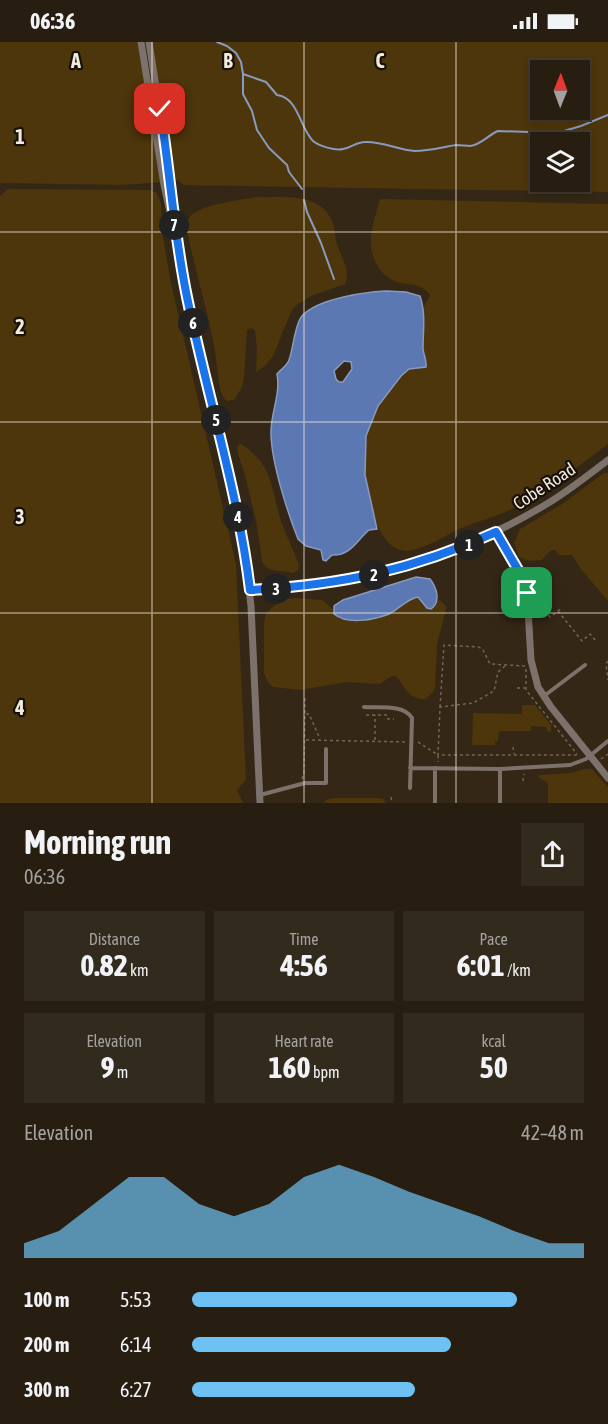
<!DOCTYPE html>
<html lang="en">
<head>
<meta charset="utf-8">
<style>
  :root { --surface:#271d10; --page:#332a1e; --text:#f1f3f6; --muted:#a4a29f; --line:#433b30; --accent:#6ec2f3 }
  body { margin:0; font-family:"Asap Condensed",sans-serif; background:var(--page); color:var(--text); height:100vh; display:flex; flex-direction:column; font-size:22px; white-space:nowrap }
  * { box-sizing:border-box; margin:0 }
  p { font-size:20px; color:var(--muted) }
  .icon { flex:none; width:33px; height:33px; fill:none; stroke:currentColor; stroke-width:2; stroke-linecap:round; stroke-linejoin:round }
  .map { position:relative; height:761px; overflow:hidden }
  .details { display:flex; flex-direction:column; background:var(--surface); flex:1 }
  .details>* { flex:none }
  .needle { width:39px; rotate:1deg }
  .controls { position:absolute; left:530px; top:18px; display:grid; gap:12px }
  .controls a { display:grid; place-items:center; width:60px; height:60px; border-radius:0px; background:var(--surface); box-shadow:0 3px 9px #0003,0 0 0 2px var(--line); font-size:30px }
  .pin { position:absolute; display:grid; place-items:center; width:51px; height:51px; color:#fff; margin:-26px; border-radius:12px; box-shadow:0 3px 9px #0006 }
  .km { position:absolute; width:30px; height:30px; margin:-15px; border-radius:50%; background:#222; color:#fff; font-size:16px; line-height:30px; text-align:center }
  .round { display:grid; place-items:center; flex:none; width:63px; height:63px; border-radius:0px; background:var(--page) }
  .head { display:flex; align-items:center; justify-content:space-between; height:102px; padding:0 24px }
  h1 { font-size:33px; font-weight:700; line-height:45px }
  .stats { display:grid; grid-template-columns:repeat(3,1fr); gap:9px; height:102px; padding:6px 24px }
  .stats div { display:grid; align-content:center; border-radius:0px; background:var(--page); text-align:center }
  .stats b { font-size:30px; font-weight:700 }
  .stats small { font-size:16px; font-weight:400 }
  .stats p { font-size:16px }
  .chart { height:168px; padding:12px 24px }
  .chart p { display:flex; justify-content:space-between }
  .chart svg { width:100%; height:108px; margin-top:6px; fill:var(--accent); opacity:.7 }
  ul { padding:0 24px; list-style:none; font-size:20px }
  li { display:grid; grid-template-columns:96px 72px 1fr; align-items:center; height:45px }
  li i { height:15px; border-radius:8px; background:var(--accent) }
  .status { display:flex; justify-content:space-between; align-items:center; height:42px; padding:0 30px; background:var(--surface); direction:ltr }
  .status svg { height:16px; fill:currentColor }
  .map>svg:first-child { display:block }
  .green { fill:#4d350c; fill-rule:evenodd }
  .water { fill:#5c78b2; stroke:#899abf; stroke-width:1.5; fill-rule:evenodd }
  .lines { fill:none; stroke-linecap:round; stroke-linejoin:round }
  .stream { stroke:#899abf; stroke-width:2 }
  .path { stroke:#716555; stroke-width:1.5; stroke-dasharray:3 3; stroke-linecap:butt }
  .service { stroke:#7c726b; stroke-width:4 }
  .minor { stroke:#7c726b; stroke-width:7 }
  .route-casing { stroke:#fff; stroke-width:12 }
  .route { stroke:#1a73e8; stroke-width:8 }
  .grid { fill:none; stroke:#f2eade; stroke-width:1.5; stroke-opacity:0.55 }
  .labels { text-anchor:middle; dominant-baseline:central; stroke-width:4.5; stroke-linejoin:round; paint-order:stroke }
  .street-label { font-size:18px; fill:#f2eade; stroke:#171109 }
  .grid-label { font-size:20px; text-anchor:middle; font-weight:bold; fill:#f2eade; stroke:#171109; stroke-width:4.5; stroke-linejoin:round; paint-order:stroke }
</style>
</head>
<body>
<div class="status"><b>06:36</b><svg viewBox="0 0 49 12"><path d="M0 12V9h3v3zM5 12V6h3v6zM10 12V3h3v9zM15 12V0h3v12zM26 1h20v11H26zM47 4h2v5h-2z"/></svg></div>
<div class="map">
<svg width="608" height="761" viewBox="0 0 608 761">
  <rect width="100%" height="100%" fill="#342715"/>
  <!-- green -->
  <path class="green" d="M0,0H141L163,140L124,143L0,141Z
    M149,0H608V150L184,143L170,133ZM540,28H579V68H540ZM540,100H579V140H540Z
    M8,147L150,148L157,151L161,162L162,189L171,241L236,522L246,738L237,748L243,761H0V154Z
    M257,155C283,156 320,150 332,179C335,186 335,194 337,202C341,215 351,228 345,242L311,254L298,262L292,268L273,314L266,323L256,330L257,307L255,289L252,286L247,288L244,336L242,345L234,358L227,359C218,352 219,334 217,324C212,282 198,240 189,199C188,192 185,182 189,176C198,162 241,158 257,155Z
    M380,157L608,162V402C578,425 548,448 514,466C496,475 477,479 459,487C445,494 415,513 400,508C371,499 363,431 364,406C365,385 396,320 420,326L427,321L423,308L422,268L430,253C423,242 412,243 401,241C393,239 386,235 381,229C363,204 373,184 380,157Z
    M241,402C273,422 271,446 281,479C286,494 294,508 299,523L298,528L294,531L272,528L266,525L262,520L257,483L245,433L237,409L238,403Z
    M604,431H608V559L580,526L572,513H559L555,508L550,509L542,518L529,519L519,515L514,501L520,487L562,462Z
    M418,555L427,566L435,564L436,560L440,558L446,564V568L437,602L435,644L434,649L426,657C408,658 406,646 397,635L392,634L380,642L348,640L300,648L273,645L268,640L264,631V580L266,571L281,558L295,556L322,558L334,568V572C347,583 375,578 389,572C399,567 407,557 418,555Z
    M522,663H535L551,683V690L547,689L546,685L531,684V689H499L498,699H495V703H472L473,671L522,672Z
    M585,727H592L608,745V761H548V741L538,735L540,733L570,731Z
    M333,756H377L383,757L386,761H324L326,758Z"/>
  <!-- water -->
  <path class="water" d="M386,249L406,250L420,254C426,271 423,290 423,307C424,314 427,319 426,325L409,327L401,334L378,364L366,394L365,433L377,487L369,488C357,498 351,514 332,513L326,519L323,518L321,508L306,504L298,497C287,469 272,422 271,393C270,372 281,353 277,332C281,327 287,324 289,318C293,308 295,281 302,274C317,257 364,250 386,249ZM344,319L351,320L352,327L343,340H339L336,337L334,329Z
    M416,535L430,537C437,546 441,560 431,567L427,566L418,555C407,557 399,567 389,572C374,578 347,583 334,572V564L343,558Z"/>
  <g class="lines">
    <!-- stream -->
    <path class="stream" d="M217,0L227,4L236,11L241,20L243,32V52L252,69L257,88L269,106L287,123L289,130L302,147
      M243,32L266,40L277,53C299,56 299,85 313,99C319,104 335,109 343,107C351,106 356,100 365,100C382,99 398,108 415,109C429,109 443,105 456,103C461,103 466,104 470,104C481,103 488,93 498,89L557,91L581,84L608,73
      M304,158L307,170L321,201L334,237"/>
    <!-- path -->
    <path class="path" d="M534,554L550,575L562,566
      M513,559L520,554
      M558,569L582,599L590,592L596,599
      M608,619L606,622L608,638
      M505,624L498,630L494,649L473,661L440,665L438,713H579
      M526,627V648L577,712
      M517,646H525
      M440,665L444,603L479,605L483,608L490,622L525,624
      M306,672H309L320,697
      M366,673H387L388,677H394
      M306,698L406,700
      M375,698V673
      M418,700L438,713V720
      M513,705L514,712
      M601,717L608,712
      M302,737L304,730L305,654
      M523,739L524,732
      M391,755L392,761"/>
    <!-- service -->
    <path class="service" d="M544,654L585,623
      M364,665C379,666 404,662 412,676L410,746
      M410,726L500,727L570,723L586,717L608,699
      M260,753L305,741H326V707
      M435,761V726
      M500,761V727"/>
    <!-- minor -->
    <path class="minor" d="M141,0L164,143L244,506L251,564L260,761
      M149,0L171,142L173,169
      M496,490L504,507L518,527L527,550L531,618L538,645L551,665L608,736
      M250,548C361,541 448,521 545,463C567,450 587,434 608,418"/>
  </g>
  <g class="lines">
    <defs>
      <path id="route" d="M160,67C170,130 174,193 187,255C207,353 238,449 250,548C341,543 413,528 496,490L524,538L527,551"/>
    </defs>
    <!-- route casing -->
    <use href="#route" class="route-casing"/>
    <!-- route -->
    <use href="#route" class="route"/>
  </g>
  <!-- grid -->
  <path class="grid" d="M152,0V761M304,0V761M456,0V761M0,190H608M0,380H608M0,571H608"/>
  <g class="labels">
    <!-- street labels -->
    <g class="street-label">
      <text transform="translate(544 444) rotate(-33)">Cobe Road</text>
    </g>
  </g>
  <g class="grid-label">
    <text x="76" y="26">A</text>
    <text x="228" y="26">B</text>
    <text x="380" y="26">C</text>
    <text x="20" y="102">1</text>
    <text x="20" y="292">2</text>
    <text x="20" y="482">3</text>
    <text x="20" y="673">4</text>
  </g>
</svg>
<div class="controls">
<a><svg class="needle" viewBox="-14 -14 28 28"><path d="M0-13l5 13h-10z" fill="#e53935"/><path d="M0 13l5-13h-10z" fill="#a4a29f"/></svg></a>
<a><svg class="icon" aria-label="layers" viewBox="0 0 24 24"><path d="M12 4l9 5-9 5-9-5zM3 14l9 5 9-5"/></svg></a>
</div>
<div class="pin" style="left:527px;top:551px;background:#1e9e55"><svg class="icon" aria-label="arrive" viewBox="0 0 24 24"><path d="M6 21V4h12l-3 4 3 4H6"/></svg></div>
<div class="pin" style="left:160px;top:67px;background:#d93025"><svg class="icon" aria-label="check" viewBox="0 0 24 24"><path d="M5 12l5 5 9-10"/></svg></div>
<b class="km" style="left:469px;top:503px">1</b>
<b class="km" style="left:374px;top:533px">2</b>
<b class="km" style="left:276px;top:547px">3</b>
<b class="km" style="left:238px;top:475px">4</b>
<b class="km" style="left:216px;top:378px">5</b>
<b class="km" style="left:193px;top:281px">6</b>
<b class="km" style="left:174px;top:183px">7</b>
</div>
<section class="details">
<div class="head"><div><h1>Morning run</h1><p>06:36</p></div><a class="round"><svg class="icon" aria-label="share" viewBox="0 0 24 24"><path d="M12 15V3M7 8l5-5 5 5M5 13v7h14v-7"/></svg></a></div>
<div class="stats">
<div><p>Distance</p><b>0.82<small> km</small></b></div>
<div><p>Time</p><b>4:56</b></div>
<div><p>Pace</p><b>6:01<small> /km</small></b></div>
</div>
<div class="stats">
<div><p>Elevation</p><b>9<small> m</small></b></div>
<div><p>Heart rate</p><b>160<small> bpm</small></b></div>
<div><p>kcal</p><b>50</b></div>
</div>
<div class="chart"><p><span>Elevation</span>42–48 m</p>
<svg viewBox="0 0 160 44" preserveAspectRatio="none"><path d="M0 44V38L10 33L20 22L30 11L40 11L50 22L60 27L70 22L80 11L90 6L100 11L110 17L120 22L130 27L140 33L150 38L160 38V44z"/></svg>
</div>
<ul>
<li><b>100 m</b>5:53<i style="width:83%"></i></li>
<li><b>200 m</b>6:14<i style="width:66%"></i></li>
<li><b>300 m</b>6:27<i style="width:57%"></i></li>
</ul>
</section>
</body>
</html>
